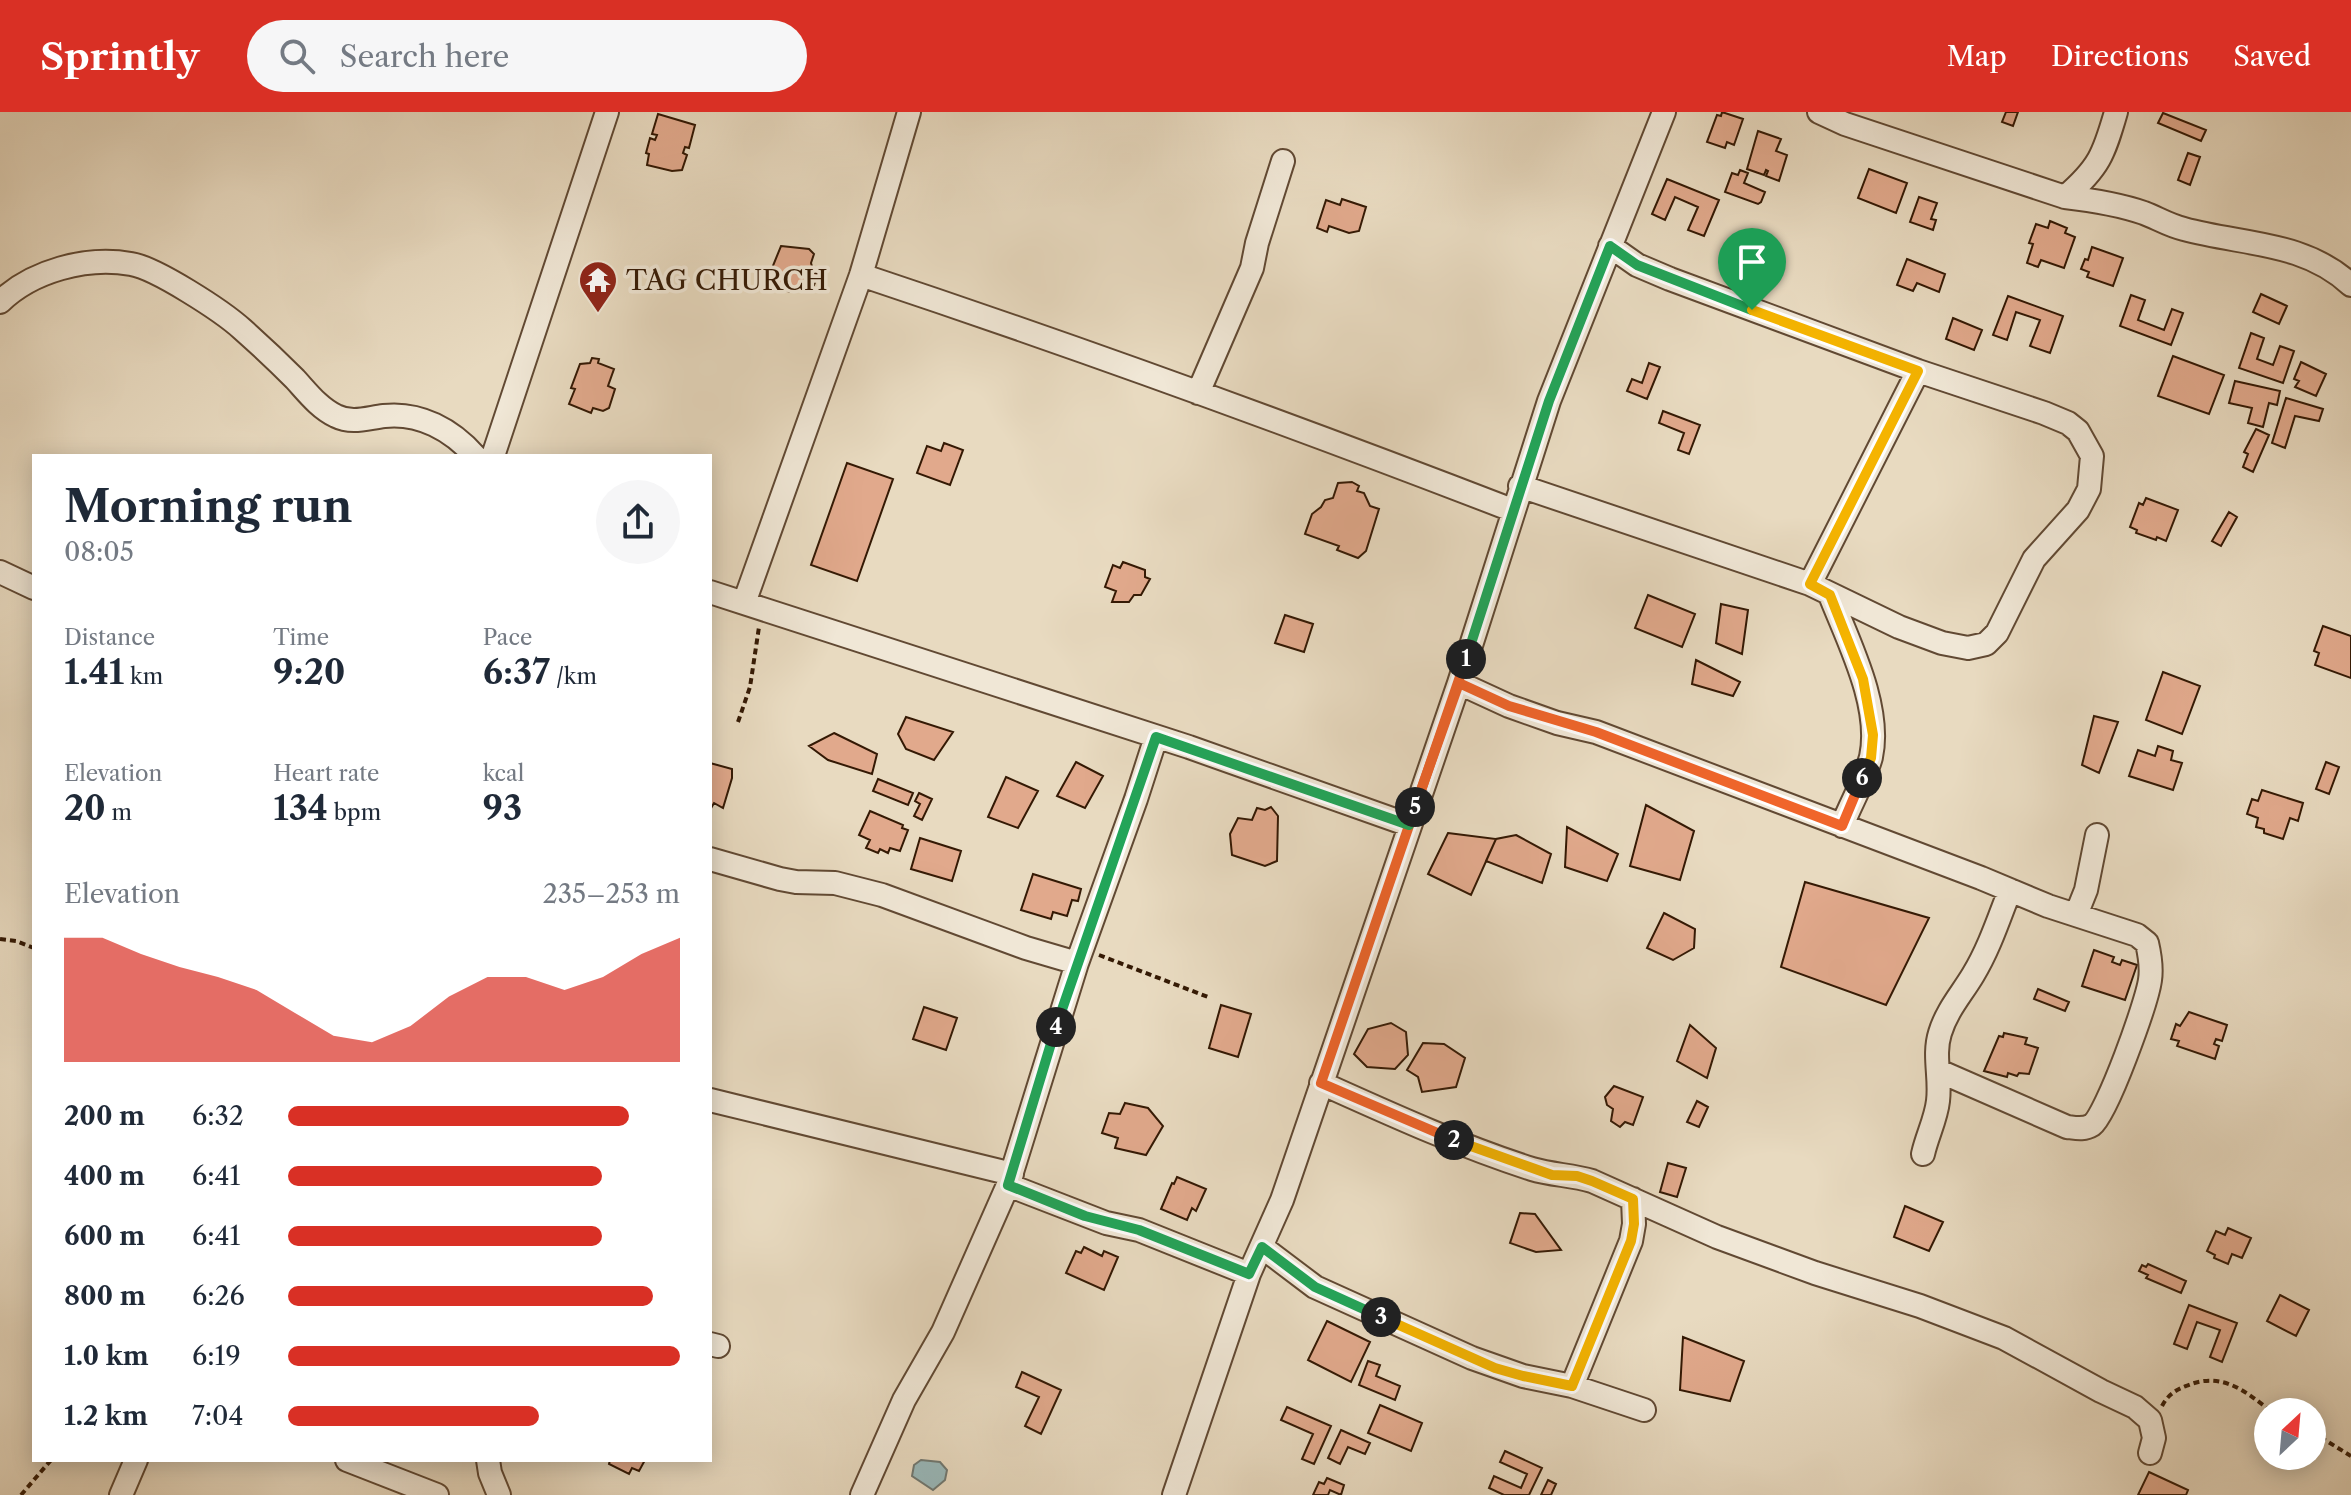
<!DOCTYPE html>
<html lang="en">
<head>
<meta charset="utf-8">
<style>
  :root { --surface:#fff; --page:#f6f6f7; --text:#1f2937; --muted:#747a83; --accent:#d93025 }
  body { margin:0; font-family:"Libre Caslon Text",serif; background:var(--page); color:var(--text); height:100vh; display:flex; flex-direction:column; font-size:30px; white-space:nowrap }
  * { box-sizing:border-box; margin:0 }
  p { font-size:26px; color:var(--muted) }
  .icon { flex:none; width:44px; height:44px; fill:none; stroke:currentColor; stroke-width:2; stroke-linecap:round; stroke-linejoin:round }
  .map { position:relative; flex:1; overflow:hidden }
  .details { position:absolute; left:32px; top:342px; width:680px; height:1008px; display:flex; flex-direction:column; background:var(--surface); border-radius:0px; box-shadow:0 4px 20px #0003 }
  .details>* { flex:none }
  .needle { width:52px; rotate:26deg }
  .controls { position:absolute; left:2254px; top:1286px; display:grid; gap:16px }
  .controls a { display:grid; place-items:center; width:72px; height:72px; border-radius:50%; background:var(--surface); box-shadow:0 4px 20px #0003; font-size:40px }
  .pin { position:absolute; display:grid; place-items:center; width:68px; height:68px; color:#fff; margin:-82px -34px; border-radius:50% 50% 50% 0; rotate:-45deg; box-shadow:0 0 8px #0007 }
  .pin .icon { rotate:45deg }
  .km { position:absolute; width:40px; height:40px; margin:-20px; border-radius:50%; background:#222; color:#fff; font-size:22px; line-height:40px; text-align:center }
  .round { display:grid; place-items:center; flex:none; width:84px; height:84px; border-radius:42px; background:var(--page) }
  .head { display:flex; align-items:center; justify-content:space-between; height:136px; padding:0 32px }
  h1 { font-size:44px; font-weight:700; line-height:60px }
  .figures { display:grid; grid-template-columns:repeat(3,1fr); gap:12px; height:136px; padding:8px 32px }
  .figures div { display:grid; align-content:center }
  .figures b { font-size:34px; font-weight:700 }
  .figures small { font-size:22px; font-weight:400 }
  .figures p { font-size:22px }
  .chart { height:224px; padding:16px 32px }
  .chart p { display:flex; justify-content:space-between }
  .chart svg { width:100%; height:144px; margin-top:8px; fill:var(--accent); opacity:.7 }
  ul { padding:0 32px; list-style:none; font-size:26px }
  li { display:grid; grid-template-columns:128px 96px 1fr; align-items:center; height:60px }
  li i { height:20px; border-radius:10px; background:var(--accent) }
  header { display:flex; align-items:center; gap:48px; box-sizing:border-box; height:112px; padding:0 40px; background:var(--accent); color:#fff }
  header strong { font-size:38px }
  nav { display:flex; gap:44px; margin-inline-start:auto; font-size:28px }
  .search { width:560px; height:72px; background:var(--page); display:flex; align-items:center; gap:20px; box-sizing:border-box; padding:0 28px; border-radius:44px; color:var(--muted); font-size:30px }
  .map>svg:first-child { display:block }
  .water { fill:#99b9bb; stroke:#717972; stroke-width:2 }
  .building { fill:#e1a98c; stroke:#341904; stroke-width:2 }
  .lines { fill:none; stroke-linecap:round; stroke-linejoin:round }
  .minor-casing { stroke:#614933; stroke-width:26 }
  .path { stroke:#341904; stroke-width:4; stroke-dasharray:6 4; stroke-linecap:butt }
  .minor { stroke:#f0e7d6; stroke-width:22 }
  .split-1-casing { stroke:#fff; stroke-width:16 }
  .split-2-casing { stroke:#fff; stroke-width:16 }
  .split-3-casing { stroke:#fff; stroke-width:16 }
  .split-4-casing { stroke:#fff; stroke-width:16 }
  .split-5-casing { stroke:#fff; stroke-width:16 }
  .split-6-casing { stroke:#fff; stroke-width:16 }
  .split-7-casing { stroke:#fff; stroke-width:16 }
  .split-1 { stroke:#22a559; stroke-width:10 }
  .split-2 { stroke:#f0652b; stroke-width:10 }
  .split-3 { stroke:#f5b400; stroke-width:10 }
  .split-4 { stroke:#22a559; stroke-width:10 }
  .split-5 { stroke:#22a559; stroke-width:10 }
  .split-6 { stroke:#f0652b; stroke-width:10 }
  .split-7 { stroke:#f5b400; stroke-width:10 }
  .labels { text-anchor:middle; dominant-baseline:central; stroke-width:7; stroke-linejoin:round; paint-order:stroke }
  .poi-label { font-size:28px; fill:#341904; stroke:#f0e7d6; text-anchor:start }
</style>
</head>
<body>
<header>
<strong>Sprintly</strong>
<div class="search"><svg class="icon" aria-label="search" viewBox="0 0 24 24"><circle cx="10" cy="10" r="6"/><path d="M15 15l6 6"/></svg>Search here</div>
<nav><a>Map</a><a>Directions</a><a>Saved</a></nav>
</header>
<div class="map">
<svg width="2351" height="1383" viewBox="0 0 2351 1383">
  <rect width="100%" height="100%" fill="#e8dac0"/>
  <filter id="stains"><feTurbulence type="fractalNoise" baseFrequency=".0025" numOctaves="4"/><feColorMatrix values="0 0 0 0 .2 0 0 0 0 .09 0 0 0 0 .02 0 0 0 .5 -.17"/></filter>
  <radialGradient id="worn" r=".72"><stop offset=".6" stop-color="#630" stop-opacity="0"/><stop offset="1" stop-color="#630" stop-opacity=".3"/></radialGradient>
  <!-- water -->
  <path class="water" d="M921,1348L940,1350L947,1358L945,1368L933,1378L912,1364L914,1353Z"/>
  <!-- building -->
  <path class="building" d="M1722,0L1743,7L1734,33L1727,30L1725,36L1707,30L1717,3L1721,4Z
    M2006,0H2018L2013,14L2002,10Z
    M2163,1L2206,18L2201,29L2158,11Z
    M658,2L695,13L689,36L685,35L683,41L687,43L682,58L672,59L647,53L649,42L646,41L650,26L655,28L657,23L652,22Z
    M1758,19L1781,27L1776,39L1787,43L1779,69L1766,64L1768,59L1766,58L1764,63L1747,57Z
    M2188,41L2200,45L2190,73L2178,68Z
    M1869,57L1907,71L1896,101L1858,86Z
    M1740,58L1748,61L1744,71L1765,80L1761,90L1758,92L1725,80L1732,61L1738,63Z
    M1667,67L1719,88L1704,124L1688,118L1698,95L1675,85L1665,108L1652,102Z
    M1919,85L1937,91L1931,107L1936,108L1933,118L1910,110Z
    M1342,87L1366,95L1359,119L1349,121L1329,114L1327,120L1317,116L1326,88L1340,93Z
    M2050,109L2067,116L2065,121L2075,125L2064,156L2041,148L2038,155L2027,151L2033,132L2029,131L2036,112L2048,116Z
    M781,134L809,137L814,142L811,151L814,161L818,162L813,176L808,174L790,180L766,171Z
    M2092,135L2123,146L2113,174L2087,165L2089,160L2081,157L2085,147L2088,148Z
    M1907,147L1945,162L1939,180L1917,171L1913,179L1897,173Z
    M2261,182L2287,194L2279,212L2253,200Z
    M2131,183L2145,188L2138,208L2164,218L2172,197L2183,201L2171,233L2120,214Z
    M2008,184L2063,204L2050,241L2030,234L2040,208L2016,200L2007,228L1993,223Z
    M1953,206L1982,218L1974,238L1946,227Z
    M2251,221L2264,226L2257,247L2273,253L2280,234L2294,239L2283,271L2239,256Z
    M2173,244L2224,263L2209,302L2158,284Z
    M592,246L599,247L598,251L614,257L608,274L615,277L609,296L603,299L593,296L591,301L569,292L575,277L571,276L580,252L590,251Z
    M2301,250L2326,262L2316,284L2295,275L2299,269L2294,267Z
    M1649,251L1660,255L1647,287L1627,279L1632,267L1642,271Z
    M2235,269L2280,279L2277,293L2269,291L2263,315L2248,311L2252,296L2229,291Z
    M2286,286L2323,297L2319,309L2295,304L2285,336L2272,331Z
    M1663,299L1700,313L1689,342L1678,338L1684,321L1659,311Z
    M2256,317L2269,323L2253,360L2243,355L2248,342L2244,340Z
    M944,331L963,338L950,373L917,361L927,334L941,339Z
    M847,351L893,367L857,469L811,453Z
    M1352,370L1359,374L1357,379L1364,381L1370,394L1379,397L1366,439L1358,446L1337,438L1339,434L1305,422L1312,402L1321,395L1325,388L1333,386L1338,371Z
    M2146,386L2178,398L2166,429L2157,425L2156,428L2136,421L2137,418L2130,415L2139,391L2143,393Z
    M2229,400L2237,405L2221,434L2212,429Z
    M1123,450L1145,458V465L1150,467L1141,483H1134L1129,490H1112L1116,479L1105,475L1113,453L1120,456Z
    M1648,483L1695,502L1682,535L1635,516Z
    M1721,492L1748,498L1742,542L1716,531Z
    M1285,503L1313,512L1304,540L1275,531Z
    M2323,514L2351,524V566L2315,553L2319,541L2314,539Z
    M1696,548L1740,570L1733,584L1692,572Z
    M2163,560L2200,574L2182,622L2146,608Z
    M2094,604L2118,610L2099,661L2082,653Z
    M906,605L953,620L934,648L906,637L898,622Z
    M834,621L877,642L872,662L828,648L809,634Z
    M2158,634L2173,639L2171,648L2182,651L2173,678L2129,664L2138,638L2155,644Z
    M1076,650L1103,664L1085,696L1057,684Z
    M2326,650L2339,655L2329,682L2316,677Z
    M710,651L732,657V666L723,696L714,691L710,698Z
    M1006,665L1038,679L1018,716L988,705Z
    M878,667L913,681L908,693L873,679Z
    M2262,678L2303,691L2298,709L2290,706L2283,727L2264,721V717L2256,715L2258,706L2247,702L2252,687L2258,689Z
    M919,681L932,687L922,708L914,704L920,692L915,689Z
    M1646,693L1694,719L1680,768L1630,754Z
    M1271,695L1278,704L1277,749L1265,754L1232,743L1230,722L1238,706L1252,708L1257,696L1265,698Z
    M870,699L903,713L902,716L908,718L900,739L890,736L888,741L880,737L878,741L866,736L870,728L859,723Z
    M1567,715L1618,742L1607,769L1565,755Z
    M1448,721L1496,727L1471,783L1428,762Z
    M1516,723L1551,742L1542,771L1486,749L1496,727Z
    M920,726L961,739L952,769L911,757Z
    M1033,762L1081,777L1078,789L1072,788L1067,804L1053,800L1051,807L1021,798Z
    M1805,770L1929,806L1886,893L1781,855Z
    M1664,801L1695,817L1694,836L1673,848L1647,836Z
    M2094,838L2114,845L2112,850L2120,853L2122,848L2137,853L2125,888L2082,874Z
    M2038,877L2069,890L2065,899L2034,887Z
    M1221,893L1251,902L1238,945L1209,936Z
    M924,895L957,906L946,938L913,927Z
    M2189,900L2227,913L2222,929L2216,927L2214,932L2219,934L2215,947L2177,934L2179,929L2171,927L2176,912L2180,914Z
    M1391,911L1406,920L1408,943L1395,957L1367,955L1354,942L1368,917Z
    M1690,913L1716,936L1707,966L1677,949Z
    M2004,921L2027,926L2025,932L2038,936L2029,962L2019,961L2017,964L2008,961L2007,965L1984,959L1999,924L2003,925Z
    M1423,931L1444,932L1465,946L1456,975L1422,980L1418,965L1407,958Z
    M1614,974L1643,985L1633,1013L1625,1010L1620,1015L1611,1009L1613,997L1607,993L1605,985Z
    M1697,989L1708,995L1699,1015L1687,1010Z
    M1125,991L1148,996L1163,1014L1146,1043L1115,1036L1118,1026L1102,1021L1109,1001L1120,1002Z
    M1668,1051L1686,1056L1677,1085L1660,1080Z
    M1177,1065L1206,1077L1196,1099L1192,1096L1187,1108L1161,1097L1172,1071L1174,1072Z
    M1905,1094L1943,1110L1929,1139L1894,1125Z
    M1520,1101L1535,1102L1561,1138L1536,1140L1510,1131Z
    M2228,1116L2251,1126L2242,1146L2232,1142L2228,1152L2214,1146L2215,1143L2207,1139L2216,1119L2225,1123Z
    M1084,1135L1102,1144L1104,1139L1118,1145L1104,1178L1066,1161L1076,1139L1081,1141Z
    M2148,1152L2186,1169L2181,1181L2146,1166L2148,1163L2139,1159L2142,1153L2146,1155Z
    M2280,1183L2309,1198L2296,1224L2267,1209Z
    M2189,1193L2237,1211L2222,1250L2210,1245L2220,1218L2197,1210L2187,1237L2174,1232Z
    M1327,1209L1370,1230L1351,1270L1308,1248Z
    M1683,1225L1744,1249L1730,1289L1680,1278Z
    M1368,1249L1380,1253L1376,1264L1400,1274L1395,1288L1359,1273Z
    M1022,1260L1061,1278L1041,1322L1025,1314L1039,1285L1016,1275Z
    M1380,1293L1422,1311L1411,1339L1368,1321Z
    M1287,1295L1331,1314L1314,1352L1302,1347L1313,1322L1281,1308Z
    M1341,1318L1370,1331L1365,1342L1348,1335L1340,1352L1328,1346Z
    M1505,1339L1542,1356L1529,1383H1504L1489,1376L1494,1364L1521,1376L1527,1362L1500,1350Z
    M610,1348H645L639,1359L632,1356L629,1362L609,1352Z
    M2149,1360L2188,1378L2186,1383H2138Z
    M1327,1366L1344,1373L1341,1383L1330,1378L1328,1383H1313L1319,1370L1324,1372Z
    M1548,1368L1556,1372L1551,1383H1541Z"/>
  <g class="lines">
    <defs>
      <path id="minor" d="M1819,0L1845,12L2065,85C2091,88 2118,92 2144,101C2157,106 2170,114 2184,117C2242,133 2304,129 2351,173
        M2065,85C2099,56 2104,42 2116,0
        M861,163C1080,236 1297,315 1512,398
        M0,190C32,159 86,144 131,152C156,156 222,199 242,217C260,233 278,250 295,267C307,280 319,296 336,304C352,312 367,306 384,304C420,300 452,318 475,344
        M1198,281L1252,156L1257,131L1283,49
        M493,344L607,0
        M1520,374L1810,472L1899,515L1942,531L1968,536L1986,532L1997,521L2034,447L2078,398L2089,377L2092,344L2078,319L2068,311L2044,301L1918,259L1670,167L1637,153L1610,134
        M0,460L34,476
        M1810,472L1918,259
        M710,480L1189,635L1409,713
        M1830,483C1848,529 1882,594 1871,645C1866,665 1850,693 1842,714
        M744,491L861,163L909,0
        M1459,571L1509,594L1557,611L1596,620L1981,766L2048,794L2137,823L2147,831C2150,844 2152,855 2150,868C2147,890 2107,1002 2092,1013C2084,1018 2076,1016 2067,1015L1939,959
        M710,747L780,767L796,770L835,771L882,783L1026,836L1077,851
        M2076,803L2086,778L2097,723
        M1321,971C1390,1002 1460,1034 1532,1057C1552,1063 1572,1063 1592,1069L1717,1125L1815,1161L1920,1194L2004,1226L2101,1279L2135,1295L2150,1308L2154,1326L2150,1341
        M710,988L1012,1062
        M1923,1042C1927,1024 1936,1007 1938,989C1941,966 1933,943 1940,921C1947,898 1961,883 1973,863C1989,837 1999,806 2010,778
        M1008,1073L1106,1111L1139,1118L1249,1162
        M1262,1135L1315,1175L1472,1246L1523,1264L1572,1274L1644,1298
        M710,1232L718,1234
        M1572,1274L1631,1129L1634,1112L1633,1087
        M347,1348L437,1383
        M488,1348L490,1361L499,1383
        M121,1383L136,1348
        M862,1383L904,1288L943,1220L1008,1073L1077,851L1136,687L1156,625
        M1174,1383L1249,1162L1282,1088L1459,571L1549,289L1664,0"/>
    </defs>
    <!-- minor casing -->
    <use href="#minor" class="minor-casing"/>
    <!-- path -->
    <path class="path" d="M738,610L750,575L759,515
      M0,827L16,829L34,836
      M1099,843L1208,885
      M2162,1294C2167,1284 2175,1278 2186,1274C2221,1259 2244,1278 2272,1300
      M2312,1320L2351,1344
      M21,1383L51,1348"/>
    <!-- minor -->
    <use href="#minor" class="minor"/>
  </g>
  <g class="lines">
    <defs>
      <path id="split-1" d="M1466,547L1549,289L1610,134L1637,153L1752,198"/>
      <path id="split-2" d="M1454,1028L1321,971L1466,547"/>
      <path id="split-3" d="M1381,1205L1495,1256L1523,1264L1572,1274L1631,1129L1634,1112L1633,1087L1592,1069L1577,1064L1552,1063L1454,1028"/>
      <path id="split-4" d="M1056,915L1008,1073L1085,1104L1139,1118L1249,1162L1262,1135L1315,1175L1381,1205"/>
      <path id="split-5" d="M1056,915L1156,625L1409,713L1415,695"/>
      <path id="split-6" d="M1415,695L1459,571L1509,594L1596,620L1842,714L1862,666"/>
      <path id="split-7" d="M1752,198L1918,259L1810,472L1830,483L1863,567L1873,623L1871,646L1862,666"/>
    </defs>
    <!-- split-1 casing -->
    <use href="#split-1" class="split-1-casing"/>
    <!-- split-2 casing -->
    <use href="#split-2" class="split-2-casing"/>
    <!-- split-3 casing -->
    <use href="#split-3" class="split-3-casing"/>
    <!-- split-4 casing -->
    <use href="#split-4" class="split-4-casing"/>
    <!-- split-5 casing -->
    <use href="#split-5" class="split-5-casing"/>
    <!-- split-6 casing -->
    <use href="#split-6" class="split-6-casing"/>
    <!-- split-7 casing -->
    <use href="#split-7" class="split-7-casing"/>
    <!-- split-1 -->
    <use href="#split-1" class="split-1"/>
    <!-- split-2 -->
    <use href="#split-2" class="split-2"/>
    <!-- split-3 -->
    <use href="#split-3" class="split-3"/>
    <!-- split-4 -->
    <use href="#split-4" class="split-4"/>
    <!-- split-5 -->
    <use href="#split-5" class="split-5"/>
    <!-- split-6 -->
    <use href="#split-6" class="split-6"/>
    <!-- split-7 -->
    <use href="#split-7" class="split-7"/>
  </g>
  <!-- icons -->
  <defs>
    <symbol id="temple-pin" viewBox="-11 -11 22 30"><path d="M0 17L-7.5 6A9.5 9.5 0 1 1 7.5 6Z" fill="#8f2418" stroke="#f0e7d6"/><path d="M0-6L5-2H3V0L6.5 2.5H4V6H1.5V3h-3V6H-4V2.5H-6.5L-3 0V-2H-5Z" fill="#fff"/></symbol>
  </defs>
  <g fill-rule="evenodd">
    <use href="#temple-pin" x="576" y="146" width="44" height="60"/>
  </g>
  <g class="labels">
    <!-- poi labels -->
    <g class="poi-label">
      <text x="626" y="168">TAG CHURCH</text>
    </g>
  </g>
  <rect width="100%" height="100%" filter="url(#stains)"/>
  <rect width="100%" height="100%" fill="url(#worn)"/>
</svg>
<div class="controls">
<a><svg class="needle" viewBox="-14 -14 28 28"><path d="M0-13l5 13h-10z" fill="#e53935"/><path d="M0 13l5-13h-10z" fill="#747a83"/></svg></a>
</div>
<div class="pin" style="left:1752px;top:198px;background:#1e9e55"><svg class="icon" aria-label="arrive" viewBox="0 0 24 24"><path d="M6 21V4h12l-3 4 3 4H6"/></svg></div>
<b class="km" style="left:1466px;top:547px">1</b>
<b class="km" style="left:1454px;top:1028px">2</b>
<b class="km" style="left:1381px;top:1205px">3</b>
<b class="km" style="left:1056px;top:915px">4</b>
<b class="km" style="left:1415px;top:695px">5</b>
<b class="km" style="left:1862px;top:666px">6</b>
<section class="details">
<div class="head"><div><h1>Morning run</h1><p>08:05</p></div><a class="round"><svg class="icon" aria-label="share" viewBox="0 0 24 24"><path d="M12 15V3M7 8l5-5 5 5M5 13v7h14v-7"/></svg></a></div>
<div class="figures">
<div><p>Distance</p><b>1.41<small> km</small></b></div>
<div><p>Time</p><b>9:20</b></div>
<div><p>Pace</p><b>6:37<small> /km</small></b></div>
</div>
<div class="figures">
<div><p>Elevation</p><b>20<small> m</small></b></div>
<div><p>Heart rate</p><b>134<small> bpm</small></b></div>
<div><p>kcal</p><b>93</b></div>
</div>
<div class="chart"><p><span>Elevation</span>235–253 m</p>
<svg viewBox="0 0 160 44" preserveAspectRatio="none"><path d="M0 44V6L10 6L20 11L30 15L40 18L50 22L60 29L70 36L80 38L90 33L100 24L110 18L120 18L130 22L140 18L150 11L160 6V44z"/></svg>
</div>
<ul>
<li><b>200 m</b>6:32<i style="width:87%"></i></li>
<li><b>400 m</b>6:41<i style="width:80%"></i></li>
<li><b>600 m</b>6:41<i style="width:80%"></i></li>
<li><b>800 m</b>6:26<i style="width:93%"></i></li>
<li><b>1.0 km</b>6:19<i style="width:100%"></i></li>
<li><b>1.2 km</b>7:04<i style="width:64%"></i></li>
</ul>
</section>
</div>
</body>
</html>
